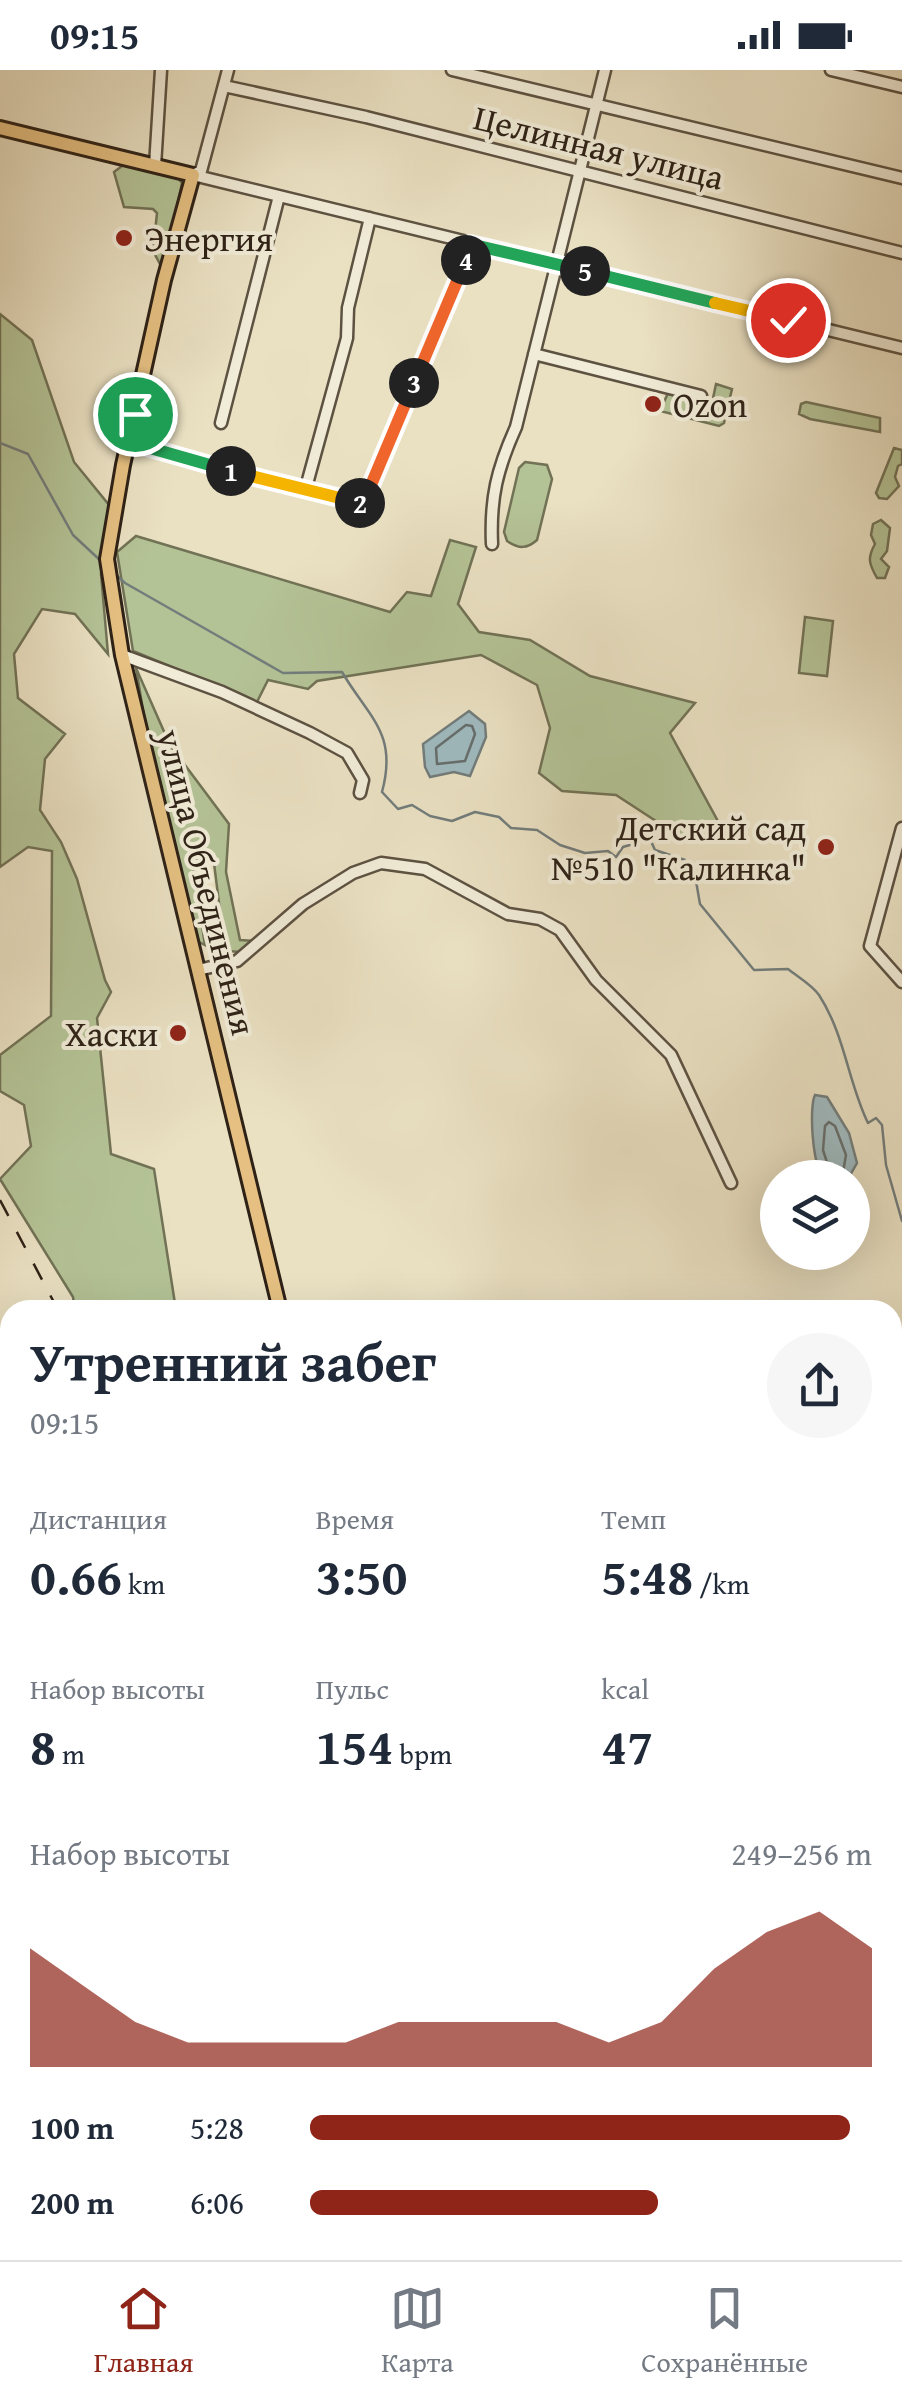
<!DOCTYPE html>
<html lang="ru">
<head>
<meta charset="utf-8">
<style>
  :root { --surface:#fff; --page:#f6f6f7; --text:#1f2937; --muted:#747a83; --line:#e0e1e3; --accent:#8f2418 }
  body { margin:0; font-family:"Gentium Book Plus",serif; background:var(--page); color:var(--text); height:100vh; display:flex; flex-direction:column; font-size:38px; white-space:nowrap }
  * { box-sizing:border-box; margin:0 }
  p { font-size:32px; color:var(--muted) }
  .icon { flex:none; width:55px; height:55px; fill:none; stroke:currentColor; stroke-width:2; stroke-linecap:round; stroke-linejoin:round }
  .map { position:relative; flex:1; overflow:hidden }
  .panel { position:absolute; left:0px; top:1230px; width:902px; height:960px; display:flex; flex-direction:column; background:var(--surface); border-radius:30px 30px 0 0; box-shadow:0 10px 40px #0002 }
  .panel>* { flex:none }
  .controls { position:absolute; left:760px; top:1090px; display:grid; gap:20px }
  .controls a { display:grid; place-items:center; width:110px; height:110px; border-radius:50%; background:var(--surface); box-shadow:0 10px 40px #0002; font-size:50px }
  .pin { position:absolute; display:grid; place-items:center; width:85px; height:85px; color:#fff; margin:-42px; border:5px solid #fff; border-radius:50%; box-shadow:0 2px 10px #0007 }
  .km { position:absolute; width:50px; height:50px; margin:-25px; border-radius:50%; background:#222; color:#fff; font-size:28px; line-height:50px; text-align:center }
  .round { display:grid; place-items:center; flex:none; width:105px; height:105px; border-radius:52px; background:var(--page) }
  .head { display:flex; align-items:center; justify-content:space-between; height:170px; padding:0 30px }
  h1 { font-size:55px; font-weight:600; line-height:75px }
  .stats { display:grid; grid-template-columns:repeat(3,1fr); gap:15px; height:170px; padding:10px 30px }
  .stats div { display:grid; align-content:center }
  .stats b { font-size:50px; font-weight:600 }
  .stats small { font-size:28px; font-weight:400 }
  .stats p { font-size:28px }
  .chart { height:280px; padding:20px 30px }
  .chart p { display:flex; justify-content:space-between }
  .chart svg { width:100%; height:180px; margin-top:10px; fill:var(--accent); opacity:.7 }
  ul { padding:0 30px; list-style:none; font-size:32px }
  li { display:grid; grid-template-columns:160px 120px 1fr; align-items:center; height:75px }
  li i { height:25px; border-radius:12px; background:var(--accent) }
  .status { display:flex; justify-content:space-between; align-items:center; height:70px; padding:0 50px; background:var(--surface); direction:ltr }
  .status svg { height:28px; fill:currentColor }
  .tabs { display:flex; justify-content:space-around; align-items:center; height:140px; border-top:2px solid var(--line); background:var(--surface); font-size:28px; color:var(--muted) }
  .tabs a { display:grid; justify-items:center; gap:5px }
  .tabs .current { color:var(--accent) }
  .map>svg:first-child { display:block }
  .green { fill:#b4c396; stroke:#717256; stroke-width:2.5 }
  .water { fill:#9fbac0; stroke:#727d7c; stroke-width:2.5 }
  .lines { fill:none; stroke-linecap:round; stroke-linejoin:round }
  .shore { stroke:#666e6c; stroke-width:2.5 }
  .stream { stroke:#727d7c; stroke-width:2.5 }
  .minor-casing { stroke:#5d5242; stroke-width:15 }
  .major-casing { stroke:#2e2217; stroke-width:18 }
  .minor { stroke:#f1ecd8; stroke-width:10 }
  .major { stroke:#e5c082; stroke-width:12 }
  .rail { stroke:#2e2217; stroke-width:2.5; stroke-dasharray:18 18; stroke-linecap:butt }
  .split-1-casing { stroke:#fff; stroke-width:20 }
  .split-2-casing { stroke:#fff; stroke-width:20 }
  .split-3-casing { stroke:#fff; stroke-width:20 }
  .split-4-casing { stroke:#fff; stroke-width:20 }
  .split-5-casing { stroke:#fff; stroke-width:20 }
  .split-6-casing { stroke:#fff; stroke-width:20 }
  .split-7-casing { stroke:#fff; stroke-width:20 }
  .split-1 { stroke:#22a559; stroke-width:12 }
  .split-2 { stroke:#f5b400; stroke-width:12 }
  .split-3 { stroke:#f0652b; stroke-width:12 }
  .split-4 { stroke:#f0652b; stroke-width:12 }
  .split-5 { stroke:#22a559; stroke-width:12 }
  .split-6 { stroke:#22a559; stroke-width:12 }
  .split-7 { stroke:#f5b400; stroke-width:12 }
  .poi-dot { fill:#8f2418; stroke:#f1ecd8; stroke-width:4 }
  .labels { text-anchor:middle; dominant-baseline:central; stroke-width:8; stroke-linejoin:round; paint-order:stroke }
  .street-label { font-size:35px; fill:#2e2217; stroke:#f1ecd8 }
  .poi-label { font-size:35px; fill:#2e2217; stroke:#f1ecd8; text-anchor:start }
</style>
</head>
<body>
<div class="status"><b>09:15</b><svg viewBox="0 0 49 12"><path d="M0 12V9h3v3zM5 12V6h3v6zM10 12V3h3v9zM15 12V0h3v12zM26 1h20v11H26zM47 4h2v5h-2z"/></svg></div>
<div class="map">
<svg width="902" height="2190" viewBox="0 0 902 2190">
  <rect width="100%" height="100%" fill="#eae1c3"/>
  <filter id="stains"><feTurbulence type="fractalNoise" baseFrequency=".002" numOctaves="4"/><feColorMatrix values="0 0 0 0 .2 0 0 0 0 .09 0 0 0 0 .02 0 0 0 .5 -.17"/></filter>
  <radialGradient id="worn" r=".72"><stop offset=".6" stop-color="#630" stop-opacity="0"/><stop offset="1" stop-color="#630" stop-opacity=".3"/></radialGradient>
  <!-- green -->
  <path class="green" d="M126,93L176,106L182,113L165,192L160,194L153,181L157,143L153,139L124,137L114,102Z
    M0,244L32,270L74,392L109,435L101,504L108,584L75,544L42,539L14,584L18,628L65,664L45,689L40,740L61,772L77,809L105,910L111,922L97,948L111,1084L154,1099L176,1240H75L73,1227L0,1109L31,1076L24,1035L0,1021V985L51,946L52,781L28,777L0,797Z
    M716,314L732,319L724,353L719,356L660,341L668,323L712,333Z
    M806,332L880,348V362L810,349L799,344L801,334Z
    M894,378L902,380V394L898,396L895,407L899,416L887,429L879,428L876,423Z
    M525,392L547,395L552,409L537,470C527,479 519,479 507,471L504,462L519,398Z
    M881,450L890,458L887,481L881,489L889,497L885,508H877C869,494 867,488 875,474L871,465L873,454Z
    M136,466L390,542L407,522L431,526L450,470L476,477L458,534L479,562L530,570L590,606L695,633L670,663L726,766L685,770L616,725L562,721L539,703L550,658L537,615L481,585L317,611L308,619L268,610L257,632L133,581L117,482Z
    M805,547L833,551L827,606L799,603Z
    M136,598L170,675L229,754L226,802L240,870L256,871L243,882L225,881L213,785L192,791L205,875L197,871L150,682Z
    M0,1365L10,1368V1568L0,1563Z
    M0,1585L10,1591V1667L0,1670Z
    M10,1729V2151L0,2154V1735Z"/>
  <!-- water -->
  <path class="water" d="M469,641L485,654L486,667L470,706L454,702L430,707L425,697L423,674Z
    M815,1025L827,1027L849,1063L857,1093L849,1107C841,1107 830,1109 824,1106C812,1098 809,1036 815,1025Z"/>
  <g class="lines">
    <!-- shore -->
    <path class="shore" d="M466,655L472,656L475,664L465,691L437,694L436,678Z
      M832,1108L823,1080L825,1056L829,1052L835,1056L846,1085L842,1108"/>
    <!-- stream -->
    <path class="stream" d="M0,373L28,384L73,465L102,492
      M113,502L125,513L283,603L342,602C369,648 398,663 382,722L398,739L412,735L430,746L452,751L475,742L499,747L511,758L537,760L560,775L585,783L608,781L616,787L623,777L650,769L655,780L685,790L687,802L696,811L700,834L754,900L788,899C798,907 812,915 819,925C845,965 848,1012 868,1053L876,1048L882,1055L886,1095L902,1151"/>
    <defs>
      <path id="minor" d="M228,0L201,101L193,105L902,278
        M452,0L902,108
        M831,0L902,17
        M224,16L366,47L902,183
        M155,96L161,0
        M534,284L701,326
        M221,353L279,126
        M129,372L305,421L363,433L463,199L470,175
        M305,421L347,268L348,238L370,148
        M492,474C490,428 497,399 516,357L605,0
        M122,585L222,622L310,663L347,683L363,710L360,723
        M902,758L870,876L902,912
        M198,900L237,891L303,834L353,803L381,793L425,799L508,844L540,849L560,860L596,910L671,985L731,1113
        M518,2180L520,2190
        M827,2180L829,2190"/>
      <path id="major" d="M0,58L193,105L164,210L123,395L107,489L122,585L280,1240
        M0,1578L10,1584
        M892,2072L902,2073"/>
    </defs>
    <!-- minor casing -->
    <use href="#minor" class="minor-casing"/>
    <!-- major casing -->
    <use href="#major" class="major-casing"/>
    <!-- minor -->
    <use href="#minor" class="minor"/>
    <!-- major -->
    <use href="#major" class="major"/>
    <!-- rail -->
    <path class="rail" d="M0,1130L58,1240
      M0,1641L10,1629
      M0,1907L10,1909
      M892,2029L902,2031"/>
  </g>
  <g class="lines">
    <defs>
      <path id="split-1" d="M135,344L129,372L231,401"/>
      <path id="split-2" d="M231,401L360,433"/>
      <path id="split-3" d="M360,433L363,434L414,313"/>
      <path id="split-4" d="M414,313L466,190"/>
      <path id="split-5" d="M466,190L470,174L585,201"/>
      <path id="split-6" d="M585,201L715,233"/>
      <path id="split-7" d="M715,233L788,250"/>
    </defs>
    <!-- split-1 casing -->
    <use href="#split-1" class="split-1-casing"/>
    <!-- split-2 casing -->
    <use href="#split-2" class="split-2-casing"/>
    <!-- split-3 casing -->
    <use href="#split-3" class="split-3-casing"/>
    <!-- split-4 casing -->
    <use href="#split-4" class="split-4-casing"/>
    <!-- split-5 casing -->
    <use href="#split-5" class="split-5-casing"/>
    <!-- split-6 casing -->
    <use href="#split-6" class="split-6-casing"/>
    <!-- split-7 casing -->
    <use href="#split-7" class="split-7-casing"/>
    <!-- split-1 -->
    <use href="#split-1" class="split-1"/>
    <!-- split-2 -->
    <use href="#split-2" class="split-2"/>
    <!-- split-3 -->
    <use href="#split-3" class="split-3"/>
    <!-- split-4 -->
    <use href="#split-4" class="split-4"/>
    <!-- split-5 -->
    <use href="#split-5" class="split-5"/>
    <!-- split-6 -->
    <use href="#split-6" class="split-6"/>
    <!-- split-7 -->
    <use href="#split-7" class="split-7"/>
  </g>
  <!-- markers -->
  <g class="poi-dot">
    <circle cx="124" cy="168" r="10"/>
    <circle cx="653" cy="334" r="10"/>
    <circle cx="826" cy="777" r="10"/>
    <circle cx="178" cy="963" r="10"/>
  </g>
  <g class="labels">
    <!-- street labels -->
    <g class="street-label">
      <text transform="translate(599 77) rotate(14)">Целинная улица</text>
      <text transform="translate(207 812) rotate(76)">улица Объединения</text>
    </g>
    <!-- poi labels -->
    <g class="poi-label">
      <text x="144" y="168">Энергия</text>
      <text x="673" y="334">Ozon</text>
      <text x="806" y="757" text-anchor="end">Детский сад<tspan x="806" dy="40">№510 "Калинка"</tspan></text>
      <text x="158" y="963" text-anchor="end">Хаски</text>
    </g>
  </g>
  <rect width="100%" height="100%" filter="url(#stains)"/>
  <rect width="100%" height="100%" fill="url(#worn)"/>
</svg>
<div class="controls">
<a><svg class="icon" aria-label="layers" viewBox="0 0 24 24"><path d="M12 4l9 5-9 5-9-5zM3 14l9 5 9-5"/></svg></a>
</div>
<div class="pin" style="left:135px;top:344px;background:#1e9e55"><svg class="icon" aria-label="arrive" viewBox="0 0 24 24"><path d="M6 21V4h12l-3 4 3 4H6"/></svg></div>
<div class="pin" style="left:788px;top:250px;background:#d93025"><svg class="icon" aria-label="check" viewBox="0 0 24 24"><path d="M5 12l5 5 9-10"/></svg></div>
<b class="km" style="left:231px;top:401px">1</b>
<b class="km" style="left:360px;top:433px">2</b>
<b class="km" style="left:414px;top:313px">3</b>
<b class="km" style="left:466px;top:190px">4</b>
<b class="km" style="left:585px;top:201px">5</b>
<section class="panel">
<div class="head"><div><h1>Утренний забег</h1><p>09:15</p></div><a class="round"><svg class="icon" aria-label="share" viewBox="0 0 24 24"><path d="M12 15V3M7 8l5-5 5 5M5 13v7h14v-7"/></svg></a></div>
<div class="stats">
<div><p>Дистанция</p><b>0.66<small> km</small></b></div>
<div><p>Время</p><b>3:50</b></div>
<div><p>Темп</p><b>5:48<small> /km</small></b></div>
</div>
<div class="stats">
<div><p>Набор высоты</p><b>8<small> m</small></b></div>
<div><p>Пульс</p><b>154<small> bpm</small></b></div>
<div><p>kcal</p><b>47</b></div>
</div>
<div class="chart"><p><span>Набор высоты</span>249–256 m</p>
<svg viewBox="0 0 160 44" preserveAspectRatio="none"><path d="M0 44V15L10 24L20 33L30 38L40 38L50 38L60 38L70 33L80 33L90 33L100 33L110 38L120 33L130 20L140 11L150 6L160 15V44z"/></svg>
</div>
<ul>
<li><b>100 m</b>5:28<i style="width:96%"></i></li>
<li><b>200 m</b>6:06<i style="width:62%"></i></li>
</ul>
</section>
</div>
<nav class="tabs">
<a class="current"><svg class="icon" aria-label="home" viewBox="0 0 24 24"><path d="M3 11l9-7 9 7M6 9v11h12V9"/></svg>Главная</a>
<a><svg class="icon" aria-label="map" viewBox="0 0 24 24"><path d="M3 6l6-2 6 2 6-2v14l-6 2-6-2-6 2zM9 4v14M15 6v14"/></svg>Карта</a>
<a><svg class="icon" aria-label="saved" viewBox="0 0 24 24"><path d="M7 4h10v16l-5-4-5 4z"/></svg>Сохранённые</a>
</nav>
</body>
</html>
